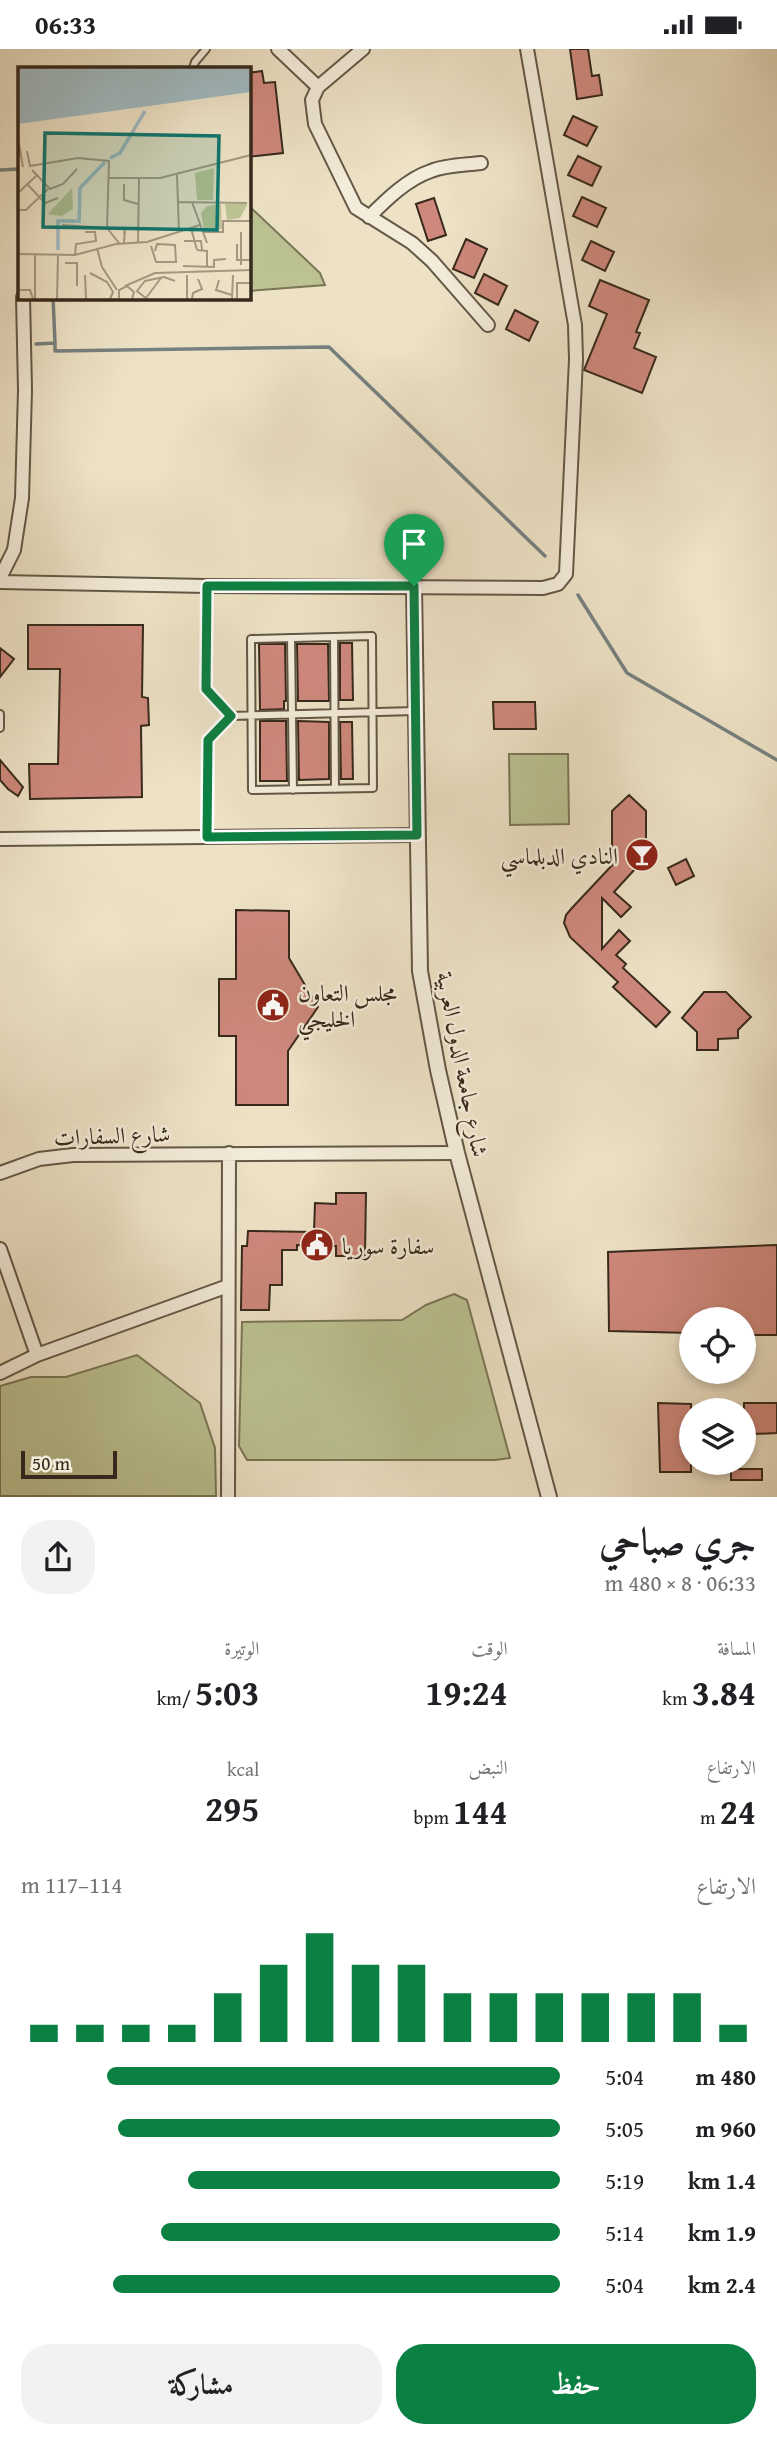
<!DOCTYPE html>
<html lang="ar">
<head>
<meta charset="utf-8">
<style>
  :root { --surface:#fff; --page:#f2f2f2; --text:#202124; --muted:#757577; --accent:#0b8043 }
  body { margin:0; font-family:"Gentium Book Plus",Amiri,serif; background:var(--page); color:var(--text); direction:rtl; height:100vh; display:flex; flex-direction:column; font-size:26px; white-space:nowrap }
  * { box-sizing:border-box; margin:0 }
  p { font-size:23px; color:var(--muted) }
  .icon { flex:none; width:38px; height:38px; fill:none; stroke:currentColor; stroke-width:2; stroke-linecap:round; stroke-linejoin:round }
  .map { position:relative; height:1448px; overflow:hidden; direction:ltr }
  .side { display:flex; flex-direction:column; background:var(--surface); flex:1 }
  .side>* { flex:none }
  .tools { position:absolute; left:679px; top:1258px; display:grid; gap:14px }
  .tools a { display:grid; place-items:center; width:77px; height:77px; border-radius:50%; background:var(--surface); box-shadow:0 4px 10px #0003; font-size:35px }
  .scale { position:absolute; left:21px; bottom:18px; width:96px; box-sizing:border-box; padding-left:7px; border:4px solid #37291b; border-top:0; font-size:19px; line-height:24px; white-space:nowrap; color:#37291b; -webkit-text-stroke:5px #f3ecda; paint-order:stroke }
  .pin { position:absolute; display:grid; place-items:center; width:60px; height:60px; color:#fff; margin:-72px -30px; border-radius:50% 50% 50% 0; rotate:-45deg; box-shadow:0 0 7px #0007 }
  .pin .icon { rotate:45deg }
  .round { display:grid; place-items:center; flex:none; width:74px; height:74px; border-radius:28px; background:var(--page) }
  .overview { display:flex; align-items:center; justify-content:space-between; height:119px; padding:0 21px }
  h1 { font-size:38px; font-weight:700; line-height:52px }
  .metrics { display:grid; grid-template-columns:repeat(3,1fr); gap:10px; height:119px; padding:7px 21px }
  .metrics div { display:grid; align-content:center }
  .metrics b { font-size:35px; font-weight:700 }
  .metrics small { font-size:19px; font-weight:400 }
  .metrics p { font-size:19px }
  .chart { height:196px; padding:14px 21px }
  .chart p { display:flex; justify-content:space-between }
  .chart svg { width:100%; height:126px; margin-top:7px; stroke:var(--accent); stroke-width:6 }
  .primary-button { display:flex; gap:14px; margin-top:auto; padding:14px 21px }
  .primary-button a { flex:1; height:80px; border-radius:28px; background:var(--accent); color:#fff; font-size:28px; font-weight:700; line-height:80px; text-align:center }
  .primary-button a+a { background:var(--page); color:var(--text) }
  ul { padding:0 21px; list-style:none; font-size:23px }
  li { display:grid; grid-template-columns:112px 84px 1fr; align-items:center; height:52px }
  li i { height:18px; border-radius:9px; background:var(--accent) }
  .status { display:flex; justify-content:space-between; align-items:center; height:49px; padding:0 35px; background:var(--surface); direction:ltr }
  .status svg { height:19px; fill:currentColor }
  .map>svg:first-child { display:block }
  .green { fill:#bcc292; stroke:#7a7656; stroke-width:2 }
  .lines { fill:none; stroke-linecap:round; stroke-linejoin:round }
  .stream { stroke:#76807f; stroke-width:3.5 }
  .building { fill:#ce887c; stroke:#37291b; stroke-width:2 }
  .service-casing { stroke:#645746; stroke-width:10 }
  .minor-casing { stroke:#645746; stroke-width:16 }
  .tertiary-casing { stroke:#645746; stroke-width:18 }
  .service { stroke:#f3ecda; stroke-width:6 }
  .minor { stroke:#f3ecda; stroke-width:12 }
  .tertiary { stroke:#f3ecda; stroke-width:14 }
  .route-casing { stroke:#fff; stroke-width:14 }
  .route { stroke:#0b8043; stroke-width:9 }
  .labels { text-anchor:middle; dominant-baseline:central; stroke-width:5; stroke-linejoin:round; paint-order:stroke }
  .poi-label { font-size:23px; fill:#37291b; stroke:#f3ecda; text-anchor:start }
  .street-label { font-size:23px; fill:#37291b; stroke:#f3ecda }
  .inset-river { fill:none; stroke:#a0bac1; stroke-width:3.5 }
  .inset-road { fill:none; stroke:#a49882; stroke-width:2 }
  .view { fill:#0f766e; fill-opacity:0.15; stroke:#0f766e; stroke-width:3.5 }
  .inset-edge { fill:none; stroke:#37291b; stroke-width:3.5 }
</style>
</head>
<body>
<div class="status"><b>06:33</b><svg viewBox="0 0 49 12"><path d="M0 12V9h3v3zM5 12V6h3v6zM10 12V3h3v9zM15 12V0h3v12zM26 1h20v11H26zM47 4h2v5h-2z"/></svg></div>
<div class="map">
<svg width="777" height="1448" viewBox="0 0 777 1448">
  <rect width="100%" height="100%" fill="#ede2c6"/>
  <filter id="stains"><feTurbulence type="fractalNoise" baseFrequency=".00286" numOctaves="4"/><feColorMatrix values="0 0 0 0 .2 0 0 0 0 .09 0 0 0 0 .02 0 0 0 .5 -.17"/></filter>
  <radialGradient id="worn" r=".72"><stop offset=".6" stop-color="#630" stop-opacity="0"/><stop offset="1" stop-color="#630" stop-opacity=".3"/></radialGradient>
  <!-- green -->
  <path class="green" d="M248,156L320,224L325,236L249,242Z
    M509,705H568L569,775L510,776Z
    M454,1245L467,1251L510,1409L495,1411H247L239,1397L242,1273L402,1271L426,1256Z
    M137,1306L200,1354L215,1399L216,1447H0V1337L31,1328H66Z"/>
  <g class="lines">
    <!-- stream -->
    <path class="stream" d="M0,121L19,120
      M53,248L55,294
      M36,295L55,294V302L329,298L545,507
      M578,546L627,624L777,711"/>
  </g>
  <!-- building -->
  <path class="building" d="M570,0H588L592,27L599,26L602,46L577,50Z
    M262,22L264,34L275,33L283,104L248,108V24Z
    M573,67L597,78L587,97L564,86Z
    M578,107L601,118L592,137L568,126Z
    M582,148L606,159L597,178L573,167Z
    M434,149L446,186L428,192L416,155Z
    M466,190L487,200L474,229L453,220Z
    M591,192L614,203L605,222L582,211Z
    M484,225L507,237L498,256L475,244Z
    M600,231L649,251L636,283L640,284L634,299L656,308L642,344L584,321L607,265L589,257Z
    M515,261L538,273L529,292L506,280Z
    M28,576H143L142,648L148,649L149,676L141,677L142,748L30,750L29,715H58L60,620H28Z
    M340,594H352L353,651H340Z
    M259,595H285L286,652H284V660L260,661Z
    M297,595H328L329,652H298Z
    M0,599L14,610L0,628Z
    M493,653H535L536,680H494Z
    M260,672H286L287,732H260Z
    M298,672L329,673V730L299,731Z
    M340,673H352L353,730H341Z
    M0,711L23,738L18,747L8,740L0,731Z
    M629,746L646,762V808L614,843L631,858L621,868L602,849V900L619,881L630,892L616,906L626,915L623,919L670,963L656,978L613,938L618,933L570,888L564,874L566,866L571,860L616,812L612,808V762Z
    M686,810L694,827L676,836L668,819Z
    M236,861L289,862V909L318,958L288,1002V1056H236V987H219V930H236Z
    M704,943H726L751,968L738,981V989L718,990V1001H697V983L682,969Z
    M336,1144H366L365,1207H336V1197L297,1196V1201H282V1236H270L269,1261H241L242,1197H247L248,1182L314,1183L315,1154L336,1155Z
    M777,1196V1286H744V1270H691V1284L609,1282L608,1203Z
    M658,1354L691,1355V1423H660Z
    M744,1354H777V1384L754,1385V1382H744Z
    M731,1420H762V1431H731Z"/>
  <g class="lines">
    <defs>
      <path id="service" d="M193,19L195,13L206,0
        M207,537L206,640L231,667
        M372,587L373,739L252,741L251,590Z
        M334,588L335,740
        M291,589L293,741
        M0,665V679
        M207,788L208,691L231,667L415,662"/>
      <path id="minor" d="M278,0L318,38
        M363,0L318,38L312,51L315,75L356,159L412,194L432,212L488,276
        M369,168C386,151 407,130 431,122C446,116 465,116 481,114
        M0,529L14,501L22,449L25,341L23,248
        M0,533L207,537L543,539L558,535L566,525L576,310L575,276L527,0
        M0,790L417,786
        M0,1124L39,1110L73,1106L457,1104
        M0,1200L37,1306
        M0,1324L37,1306L228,1237
        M228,1448L229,1104"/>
      <path id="tertiary" d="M414,537L420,922L438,1021L457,1104L549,1448"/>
    </defs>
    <!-- service casing -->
    <use href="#service" class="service-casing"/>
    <!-- minor casing -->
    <use href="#minor" class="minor-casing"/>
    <!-- tertiary casing -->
    <use href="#tertiary" class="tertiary-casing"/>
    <!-- service -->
    <use href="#service" class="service"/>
    <!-- minor -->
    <use href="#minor" class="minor"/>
    <!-- tertiary -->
    <use href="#tertiary" class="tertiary"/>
  </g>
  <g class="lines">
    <defs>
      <path id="route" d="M207,537H414L417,786L207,788L208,691L231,667L206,640Z"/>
    </defs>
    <!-- route casing -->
    <use href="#route" class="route-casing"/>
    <!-- route -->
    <use href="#route" class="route"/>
  </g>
  <!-- icons -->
  <defs>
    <symbol id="bar-disc" viewBox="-11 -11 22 22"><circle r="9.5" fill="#8f2418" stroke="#f3ecda"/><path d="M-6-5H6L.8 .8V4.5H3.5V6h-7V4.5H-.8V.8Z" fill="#fff"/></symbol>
    <symbol id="civic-disc" viewBox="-11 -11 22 22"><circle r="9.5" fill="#8f2418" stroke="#f3ecda"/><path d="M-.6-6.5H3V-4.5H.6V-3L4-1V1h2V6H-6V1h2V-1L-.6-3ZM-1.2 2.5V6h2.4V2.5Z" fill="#fff"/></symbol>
  </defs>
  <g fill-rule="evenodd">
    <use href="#bar-disc" x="623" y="787" width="38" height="38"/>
    <use href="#civic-disc" x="254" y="937" width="38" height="38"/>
    <use href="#civic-disc" x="298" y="1177" width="38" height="38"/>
  </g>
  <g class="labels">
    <!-- poi labels -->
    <g class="poi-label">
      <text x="618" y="806" text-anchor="end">النادي الدبلماسي</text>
      <text x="298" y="943">مجلس التعاون<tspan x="298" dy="26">الخليجي</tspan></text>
      <text x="342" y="1196">سفارة سوريا</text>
    </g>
    <!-- street labels -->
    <g class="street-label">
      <text transform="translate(463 1015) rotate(79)">شارع جامعة الدول العربية</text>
      <text transform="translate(112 1086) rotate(-2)">شارع السفارات</text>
    </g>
  </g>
  <!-- overview -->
  <g transform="translate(18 18)">
    <rect width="233" height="233" fill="#ede2c6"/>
    <path d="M196,101L195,133H179L177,106ZM54,121L55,142L44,149L30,147ZM203,137L204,162L186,163L183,146L189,139ZM207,137H228L229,138L222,151L209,153Z" fill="#bcc292"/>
    <path d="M0,1H233V25L0,57Z" fill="#a0bac1"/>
    <path class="inset-river" d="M92,91L102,86L127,44M61,156L62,121L87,95M40,183V154H59"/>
    <path class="inset-road" d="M0,71L5,100M9,84L12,99L60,91L91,94L89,161L101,176M14,103L32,122L45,117L59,102M159,108L161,165M91,111H142L233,88M9,117L27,136L40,131M106,117V133L120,137M0,126L19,108M159,135L229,136M174,135L189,176M0,143H8L30,122M44,158L89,161M173,161L179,183M185,165H205V154H233M166,174H183L184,183M106,176L107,161L106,167M120,176L121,111M219,177V193H233M133,179L138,195H158L157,178L139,177L137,184M79,181L84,200L99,223M179,183L189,184V199M0,187L57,188L98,177L129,175L182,158M57,188L58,177L78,174L77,165H67M47,196H59V219M223,198V165M165,199L196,200V193L208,192M72,206L89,215L95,225L92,232M67,208L68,232M201,213L198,223L214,228M107,219L137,206L233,203M0,223H12L15,232M128,231L143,211M17,232V187M39,232L40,188M101,232V223L109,219L116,225L114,232M129,232L119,224L127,214L146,210L157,214M169,232V208M174,232L175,226L184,222L180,212M214,232L215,208M219,232V216H233"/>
    <path class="view" d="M27,66L201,69L199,163L25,160Z"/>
    <rect width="233" height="233" class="inset-edge"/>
  </g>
  <rect width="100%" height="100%" filter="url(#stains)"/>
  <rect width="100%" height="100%" fill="url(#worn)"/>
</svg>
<div class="tools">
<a><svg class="icon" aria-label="locate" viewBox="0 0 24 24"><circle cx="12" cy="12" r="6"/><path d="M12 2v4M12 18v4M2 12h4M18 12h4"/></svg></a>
<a><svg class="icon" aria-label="layers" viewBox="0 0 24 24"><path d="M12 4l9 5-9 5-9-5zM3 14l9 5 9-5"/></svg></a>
</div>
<div class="scale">50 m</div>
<div class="pin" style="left:414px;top:537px;background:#1e9e55"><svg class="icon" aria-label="arrive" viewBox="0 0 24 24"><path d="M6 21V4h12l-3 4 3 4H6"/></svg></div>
</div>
<section class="side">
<div class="overview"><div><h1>جري صباحي</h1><p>06:33 · 8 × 480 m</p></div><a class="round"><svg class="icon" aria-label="share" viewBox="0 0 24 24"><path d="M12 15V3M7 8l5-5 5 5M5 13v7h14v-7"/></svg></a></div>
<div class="metrics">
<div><p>المسافة</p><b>3.84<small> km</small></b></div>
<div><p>الوقت</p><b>19:24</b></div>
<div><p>الوتيرة</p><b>5:03<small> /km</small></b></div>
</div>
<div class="metrics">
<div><p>الارتفاع</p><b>24<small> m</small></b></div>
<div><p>النبض</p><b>144<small> bpm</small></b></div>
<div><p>kcal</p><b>295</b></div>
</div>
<div class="chart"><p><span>الارتفاع</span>114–117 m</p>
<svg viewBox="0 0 160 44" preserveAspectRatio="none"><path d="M5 44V38M15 44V38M25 44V38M35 44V38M45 44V27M55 44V17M65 44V6M75 44V17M85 44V17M95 44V27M105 44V27M115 44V27M125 44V27M135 44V27M145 44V27M155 44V38"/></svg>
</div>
<ul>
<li><b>480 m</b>5:04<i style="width:84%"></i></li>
<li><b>960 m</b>5:05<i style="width:82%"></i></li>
<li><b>1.4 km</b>5:19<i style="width:69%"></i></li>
<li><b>1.9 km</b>5:14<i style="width:74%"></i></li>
<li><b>2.4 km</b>5:04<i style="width:83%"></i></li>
</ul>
<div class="primary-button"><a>حفظ</a><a>مشاركة</a></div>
</section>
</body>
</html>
